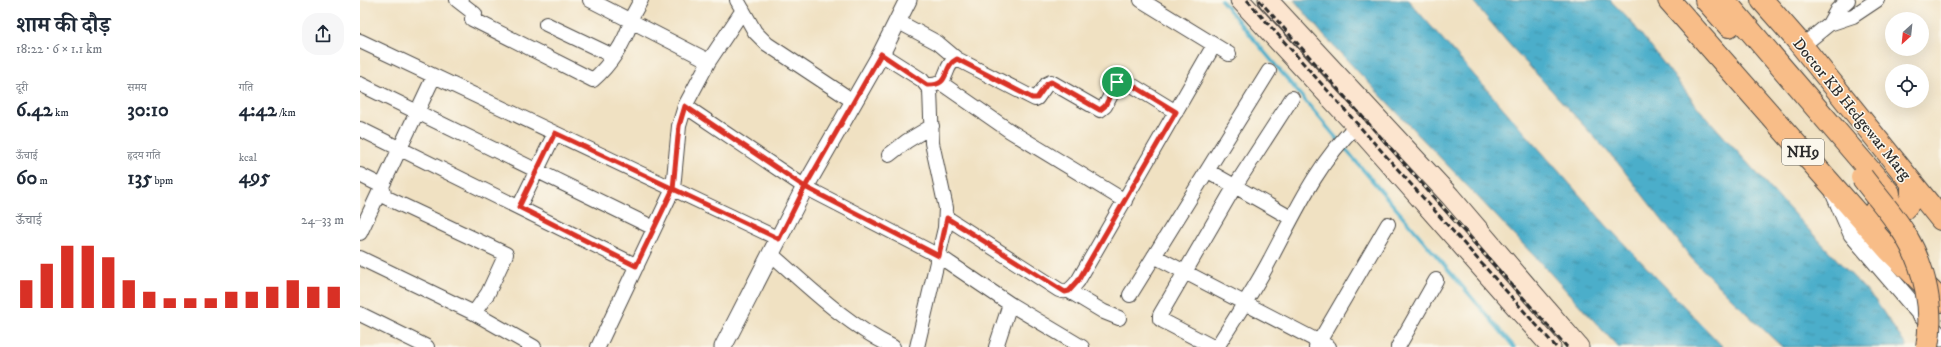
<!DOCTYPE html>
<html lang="hi">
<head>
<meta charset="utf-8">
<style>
  :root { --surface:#fff; --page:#f6f6f7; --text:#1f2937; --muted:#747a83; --accent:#d93025 }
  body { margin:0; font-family:"IM FELL DW Pica","Noto Serif Devanagari",serif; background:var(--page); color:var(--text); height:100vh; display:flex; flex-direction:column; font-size:15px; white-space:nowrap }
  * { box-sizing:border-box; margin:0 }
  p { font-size:13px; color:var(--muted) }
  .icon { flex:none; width:22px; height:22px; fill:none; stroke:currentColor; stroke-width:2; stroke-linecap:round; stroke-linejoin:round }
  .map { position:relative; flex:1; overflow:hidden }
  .panel { display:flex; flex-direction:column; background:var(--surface); width:360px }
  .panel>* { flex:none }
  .needle { width:26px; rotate:207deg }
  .tools { position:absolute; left:1525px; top:12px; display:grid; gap:8px }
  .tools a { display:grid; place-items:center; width:44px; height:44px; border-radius:50%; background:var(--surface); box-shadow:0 4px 16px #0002; font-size:20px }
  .pin { position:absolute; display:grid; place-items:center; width:34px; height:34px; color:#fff; margin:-17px; border:2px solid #fff; border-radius:50%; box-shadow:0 1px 4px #0007 }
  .round { display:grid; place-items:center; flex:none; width:42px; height:42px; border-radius:16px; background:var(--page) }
  .head { display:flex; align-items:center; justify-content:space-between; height:68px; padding:0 16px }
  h1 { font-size:22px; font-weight:700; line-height:30px }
  .metrics { display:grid; grid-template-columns:repeat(3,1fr); gap:6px; height:68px; padding:4px 16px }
  .metrics div { display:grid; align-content:center }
  .metrics b { font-size:20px; font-weight:700 }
  .metrics small { font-size:11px; font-weight:400 }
  .metrics p { font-size:11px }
  .chart { height:112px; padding:8px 16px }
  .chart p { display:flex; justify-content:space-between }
  .chart svg { width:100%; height:72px; margin-top:4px; stroke:var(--accent); stroke-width:6 }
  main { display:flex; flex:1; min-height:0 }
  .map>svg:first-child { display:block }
  .water { fill:url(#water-ripples); stroke:#3b6c7a }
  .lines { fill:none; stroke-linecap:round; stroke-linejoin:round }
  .stream { stroke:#4baeca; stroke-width:3.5 }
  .minor-casing { stroke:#494642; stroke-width:16 }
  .tertiary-casing { stroke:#494642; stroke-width:19 }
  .secondary-casing { stroke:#494642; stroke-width:21 }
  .trunk-casing { stroke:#494642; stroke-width:24 }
  .minor { stroke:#fff; stroke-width:14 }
  .tertiary { stroke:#fff; stroke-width:17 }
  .secondary { stroke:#fce5cf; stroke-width:19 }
  .trunk { stroke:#f8bd88; stroke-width:22 }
  .rail { stroke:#2b2b2b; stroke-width:3; stroke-dasharray:6 3; stroke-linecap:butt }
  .trunk-bridge-casing { stroke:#494642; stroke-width:24; stroke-linecap:butt }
  .trunk-bridge { stroke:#f8bd88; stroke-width:22 }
  .route-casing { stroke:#fff; stroke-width:8 }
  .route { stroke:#d93025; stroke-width:5 }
  .labels { text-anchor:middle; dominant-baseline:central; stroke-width:3; stroke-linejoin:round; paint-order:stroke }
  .shield { fill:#fbf7ec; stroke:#696865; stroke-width:1 }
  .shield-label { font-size:15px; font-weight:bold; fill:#2b2b2b }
  .street-label { font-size:16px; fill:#2b2b2b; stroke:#fbf7ec }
</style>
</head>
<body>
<main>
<section class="panel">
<div class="head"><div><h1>शाम की दौड़</h1><p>18:22 · 6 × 1.1 km</p></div><a class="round"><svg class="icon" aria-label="share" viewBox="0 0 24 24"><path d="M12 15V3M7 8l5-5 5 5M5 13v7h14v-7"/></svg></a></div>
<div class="metrics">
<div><p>दूरी</p><b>6.42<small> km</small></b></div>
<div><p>समय</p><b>30:10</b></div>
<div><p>गति</p><b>4:42<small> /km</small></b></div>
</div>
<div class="metrics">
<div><p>ऊँचाई</p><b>60<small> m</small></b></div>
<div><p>हृदय गति</p><b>135<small> bpm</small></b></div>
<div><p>kcal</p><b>495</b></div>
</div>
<div class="chart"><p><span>ऊँचाई</span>24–33 m</p>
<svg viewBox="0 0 160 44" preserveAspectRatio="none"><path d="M5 44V27M15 44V17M25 44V6M35 44V6M45 44V13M55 44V27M65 44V34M75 44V38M85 44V38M95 44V38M105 44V34M115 44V34M125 44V31M135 44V27M145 44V31M155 44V31"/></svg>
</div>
</section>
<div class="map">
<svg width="1581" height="347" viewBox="0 0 1581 347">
  <defs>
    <pattern id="water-ripples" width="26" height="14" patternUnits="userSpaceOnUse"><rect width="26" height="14" fill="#4baeca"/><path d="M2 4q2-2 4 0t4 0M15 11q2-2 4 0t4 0" fill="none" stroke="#3f8ea4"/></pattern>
  </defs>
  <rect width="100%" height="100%" fill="#fbf7ec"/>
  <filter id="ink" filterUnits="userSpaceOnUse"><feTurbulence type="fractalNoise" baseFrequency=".025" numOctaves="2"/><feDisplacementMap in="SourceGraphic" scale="8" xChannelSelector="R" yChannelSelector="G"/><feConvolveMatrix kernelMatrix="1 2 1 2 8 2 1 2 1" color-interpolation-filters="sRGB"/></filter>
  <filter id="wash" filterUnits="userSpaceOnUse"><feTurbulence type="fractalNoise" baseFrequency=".012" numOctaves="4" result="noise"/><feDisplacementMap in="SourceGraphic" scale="16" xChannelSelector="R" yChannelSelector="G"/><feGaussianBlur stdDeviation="0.9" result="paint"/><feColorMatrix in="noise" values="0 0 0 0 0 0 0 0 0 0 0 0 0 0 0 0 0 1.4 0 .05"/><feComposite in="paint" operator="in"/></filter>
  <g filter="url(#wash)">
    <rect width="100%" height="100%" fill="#f0e1c2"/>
    <!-- water -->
    <path class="water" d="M934,0H1048L1246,225L1363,347H1258L1179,261L965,37Z
      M1112,0H1250L1273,24L1340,110L1419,198L1515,300L1547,347H1422L1387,314L1332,259L1258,163L1148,43Z"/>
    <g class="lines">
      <!-- stream -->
      <path class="stream" d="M861,0L978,140
        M982,145L1154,347"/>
    </g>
  </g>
  <g filter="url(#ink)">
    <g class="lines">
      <defs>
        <path id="minor" d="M97,0L115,14
          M230,0L349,61
          M377,0L395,32L407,44L493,101
          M781,0L869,54
          M112,19L233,80C250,65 265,43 271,21
          M270,20L281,0
          M537,21L578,43L597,59
          M186,24L253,56
          M1469,24L1493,16L1517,0
          M0,41L419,239
          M1442,46L1469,24L1477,10L1488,0
          M521,54L562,80L570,90L572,143L586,208L585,228L557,347
          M581,83L650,131L765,201
          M0,84L294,228
          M567,85C592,86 581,66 597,59L675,99L677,98L687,84L691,82L740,110L745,106L759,80L762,79L816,112
          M325,106L445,187L579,256L650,304L722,347
          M0,129L277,266
          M529,155L547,141L572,126
          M848,171L931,218
          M0,175L22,186L25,197L146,254L128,293L114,313
          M159,207L195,133
          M587,218L699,290C708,294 712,288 718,281L854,45
          M0,233L74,76
          M411,254C450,288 486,324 533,347
          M794,256L969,347
          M0,258L114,313L174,347
          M709,291L744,312L759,318
          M770,295L909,71
          M0,314L67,347
          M238,347L313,189L319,126L325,106L349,61L383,10
          M636,347L650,304
          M853,347L803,321L800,319V315L875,186L932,98
          M857,347C873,321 890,296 905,269C932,220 955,165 996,126
          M956,347L1028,224
          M1038,347L1076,280"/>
        <path id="tertiary" d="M1475,195L1492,234L1581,338
          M363,347L445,187L521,54L548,0"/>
        <path id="secondary" d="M880,0L996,126L1191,347
          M908,0L1090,196L1219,347"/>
        <path id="trunk" d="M1309,0L1530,251L1581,301
          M1346,0L1369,26
          M1364,0L1529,193
          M1402,0L1437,40L1581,219
          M1515,211C1527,223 1549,210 1552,195C1552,191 1552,187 1552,183"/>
      </defs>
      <!-- minor casing -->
      <use href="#minor" class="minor-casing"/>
      <!-- tertiary casing -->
      <use href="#tertiary" class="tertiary-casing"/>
      <!-- secondary casing -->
      <use href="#secondary" class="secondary-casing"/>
      <!-- trunk casing -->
      <use href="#trunk" class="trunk-casing"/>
      <!-- minor -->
      <use href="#minor" class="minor"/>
      <!-- tertiary -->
      <use href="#tertiary" class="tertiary"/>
      <!-- secondary -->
      <use href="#secondary" class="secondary"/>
      <!-- trunk -->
      <use href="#trunk" class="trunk"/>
      <!-- rail -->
      <path class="rail" d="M887,0L1196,347
        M899,0L1207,347"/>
      <defs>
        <path id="trunk-bridge" d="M1502,177C1516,196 1534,215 1546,236C1565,268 1574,310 1567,347"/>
      </defs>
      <!-- trunk-bridge casing -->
      <use href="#trunk-bridge" class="trunk-bridge-casing"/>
      <!-- trunk-bridge -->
      <use href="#trunk-bridge" class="trunk-bridge"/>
    </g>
  </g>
  <g class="lines" filter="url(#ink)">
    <defs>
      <path id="route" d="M757,82L745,106L740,110L691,82L687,84L677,98H672L597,59C581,67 592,86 567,85L521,54L445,187L419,239L195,133L159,207L276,266L313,189L319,126L325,106L445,187L579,256L587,218L705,292L709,291L718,281L816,112L762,79L757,82"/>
    </defs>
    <!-- route casing -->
    <use href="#route" class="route-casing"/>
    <!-- route -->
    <use href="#route" class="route"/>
  </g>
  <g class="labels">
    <!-- shield labels -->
    <rect class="shield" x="1422" y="139" width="42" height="26" rx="3"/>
    <g class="shield-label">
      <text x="1443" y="152">NH9</text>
    </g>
    <!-- street labels -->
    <g class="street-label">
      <text transform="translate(1492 109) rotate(51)">Doctor KB Hedgewar Marg</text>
    </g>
  </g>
</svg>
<div class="tools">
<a><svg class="needle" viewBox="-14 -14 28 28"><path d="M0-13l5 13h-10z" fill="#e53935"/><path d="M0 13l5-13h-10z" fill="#747a83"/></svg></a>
<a><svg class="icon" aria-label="locate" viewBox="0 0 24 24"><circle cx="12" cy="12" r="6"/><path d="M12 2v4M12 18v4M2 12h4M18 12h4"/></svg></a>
</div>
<div class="pin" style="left:757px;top:82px;background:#1e9e55"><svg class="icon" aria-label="arrive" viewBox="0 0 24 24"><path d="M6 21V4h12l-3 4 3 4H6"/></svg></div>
</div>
</main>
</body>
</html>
